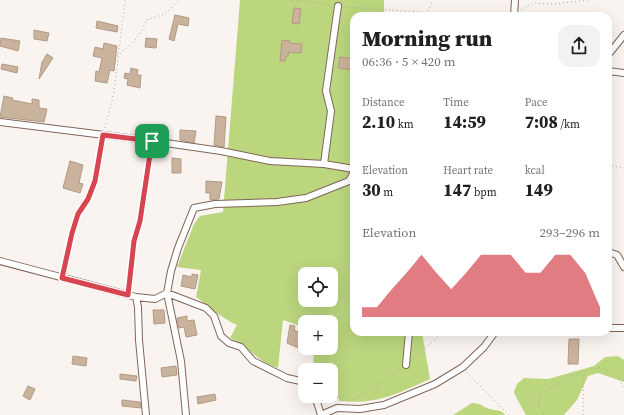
<!DOCTYPE html>
<html lang="en">
<head>
<meta charset="utf-8">
<style>
  :root { --surface:#fff; --page:#f2f2f2; --text:#202124; --muted:#757577; --accent:#d64550 }
  body { margin:0; font-family:"Source Serif 4",serif; background:var(--page); color:var(--text); height:100vh; display:flex; flex-direction:column; font-size:15px; white-space:nowrap }
  * { box-sizing:border-box; margin:0 }
  p { font-size:13px; color:var(--muted) }
  .icon { flex:none; width:22px; height:22px; fill:none; stroke:currentColor; stroke-width:2; stroke-linecap:round; stroke-linejoin:round }
  .map { position:relative; flex:1; overflow:hidden }
  .panel { position:absolute; left:350px; top:12px; width:262px; height:324px; display:flex; flex-direction:column; background:var(--surface); border-radius:12px; box-shadow:0 4px 16px #0002 }
  .panel>* { flex:none }
  .buttons { position:absolute; left:298px; top:267px; display:grid; gap:8px }
  .buttons a { display:grid; place-items:center; width:40px; height:40px; border-radius:8px; background:var(--surface); box-shadow:0 4px 16px #0002; font-size:20px }
  .pin { position:absolute; display:grid; place-items:center; width:34px; height:34px; color:#fff; margin:-17px; border-radius:8px; box-shadow:0 2px 6px #0006 }
  .round { display:grid; place-items:center; flex:none; width:42px; height:42px; border-radius:12px; background:var(--page) }
  .headline { display:flex; align-items:center; justify-content:space-between; height:68px; padding:0 12px }
  h1 { font-size:22px; font-weight:800; line-height:30px }
  .figures { display:grid; grid-template-columns:repeat(3,1fr); gap:6px; height:68px; padding:4px 12px }
  .figures div { display:grid; align-content:center }
  .figures b { font-size:17px; font-weight:800 }
  .figures small { font-size:11px; font-weight:400 }
  .figures p { font-size:11px }
  .chart { height:112px; padding:8px 12px }
  .chart p { display:flex; justify-content:space-between }
  .chart svg { width:100%; height:72px; margin-top:4px; fill:var(--accent); opacity:.7 }
  .map>svg:first-child { display:block }
  .green { fill:#bbd67d; fill-rule:evenodd }
  .building { fill:#cab39c; stroke:#b19a84 }
  .lines { fill:none; stroke-linecap:round; stroke-linejoin:round }
  .street-casing { stroke:#816658; stroke-width:8 }
  .path { stroke:#ada5a1; stroke-width:1; stroke-dasharray:1 3; stroke-linecap:butt }
  .street { stroke:#fff; stroke-width:6 }
  .route-casing { stroke:#fff; stroke-width:8 }
  .route { stroke:#d64550; stroke-width:5 }
</style>
</head>
<body>
<div class="map">
<svg width="624" height="415" viewBox="0 0 624 415">
  <rect width="100%" height="100%" fill="#faf4f1"/>
  <!-- green -->
  <path class="green" d="M240,0H384V12L395,14L397,16H354V332H422L430,379C396,394 377,405 339,401L337,378H331V370H313L314,348H331V322H305V328L283,320L278,368L265,363L238,342L230,338L237,325C221,318 210,307 196,297L201,270L177,267L194,224L200,216L223,212ZM305,274H331V300H305Z
    M618,356L624,360V382L598,373L588,376L577,400L564,415H526L516,397L514,392L517,384L524,378L548,379L594,366L605,357Z
    M472,403C482,403 482,407 490,409C496,411 501,409 505,415H453Z"/>
  <!-- building -->
  <path class="building" d="M294,8L301,9L299,24L292,23Z
    M175,15L189,18L188,26L178,24L174,41L169,39Z
    M97,21L118,26L117,32L96,28Z
    M34,30L49,33L47,41L34,39Z
    M1,38L20,41L18,51L0,46Z
    M146,38L157,39L156,48L145,47Z
    M282,40L290,41V43L302,44L301,53L289,52L288,56H286L285,61H280Z
    M104,43L117,46L114,71L110,70L107,83L95,81L96,71L99,72L102,58L93,56L95,47L103,49Z
    M47,54L53,58L39,79L42,62Z
    M340,57L354,59V70L338,68Z
    M2,64L18,67L17,73L1,69Z
    M131,68L138,70L137,75H141L140,88L127,85L128,79L124,78L125,73L130,74Z
    M4,96L13,98L12,100L32,104V99L39,100V108L47,109L44,122L0,117Z
    M216,116L226,117L224,147L214,145Z
    M180,130L196,131L194,143L180,140Z
    M172,158L181,159V173H172Z
    M70,161L83,165L79,183L83,184L80,193L63,188Z
    M206,181L222,182L219,199L210,200V193H206Z
    M192,274L198,275L195,289L181,286L183,275L192,277Z
    M153,310H164L165,323L154,324Z
    M187,316V321L194,320L197,335L186,337L184,327L179,328L177,318Z
    M290,325L295,326L294,330L305,335V351L287,343Z
    M569,339H579L578,364H568Z
    M73,356L87,358L86,366L72,364Z
    M176,366L177,375L162,377L161,368Z
    M120,374L137,376L136,381L120,379Z
    M337,384L338,398L331,399V385Z
    M28,386L35,389L30,400L23,396Z
    M215,394L216,400L198,404L197,397Z
    M122,400L140,402L141,408L122,406Z"/>
  <g class="lines">
    <defs>
      <path id="street" d="M514,16L515,0
        M608,55L624,35
        M608,71L624,73
        M0,122L152,141L221,151L270,161L324,164L354,169
        M324,164L331,111L326,91L338,6
        M608,252L617,255L624,267
        M0,261L136,297L155,299L167,293L206,308L214,316L221,336L229,343L241,347L253,361L287,378L305,382
        M136,297L138,307L139,340L146,415
        M608,328H624
        M406,365L409,332
        M315,396L321,415
        M186,415L181,361L167,293L171,271L178,248L194,208L215,204L277,202L306,198L349,181L354,172
        M321,415L337,408L360,409L384,405L435,384L463,367L484,347L495,332"/>
    </defs>
    <!-- street casing -->
    <use href="#street" class="street-casing"/>
    <!-- path -->
    <path class="path" d="M292,0L332,5
      M345,7L480,16
      M521,10L533,3L555,4L588,0
      M428,11L433,0
      M117,56C129,47 143,35 146,20L165,14L179,0
      M105,128L114,92L125,0
      M608,165L624,168
      M64,271L72,233L78,214L88,199L95,181L102,141
      M129,289L134,241L140,221L151,148
      M413,359L444,332
      M466,372L509,415
      M348,402L388,380L401,369
      M544,415L538,404L539,395L573,375L600,367L617,376L624,388
      M583,415L584,372"/>
    <!-- street -->
    <use href="#street" class="street"/>
  </g>
  <g class="lines">
    <defs>
      <path id="route" d="M103,135L152,141L140,221L134,241L128,295L62,278L72,233L78,214L88,199L95,181Z"/>
    </defs>
    <!-- route casing -->
    <use href="#route" class="route-casing"/>
    <!-- route -->
    <use href="#route" class="route"/>
  </g>
</svg>
<div class="buttons">
<a><svg class="icon" aria-label="locate" viewBox="0 0 24 24"><circle cx="12" cy="12" r="6"/><path d="M12 2v4M12 18v4M2 12h4M18 12h4"/></svg></a>
<a>+</a>
<a>−</a>
</div>
<div class="pin" style="left:152px;top:141px;background:#1e9e55"><svg class="icon" aria-label="arrive" viewBox="0 0 24 24"><path d="M6 21V4h12l-3 4 3 4H6"/></svg></div>
<section class="panel">
<div class="headline"><div><h1>Morning run</h1><p>06:36 · 5 × 420 m</p></div><a class="round"><svg class="icon" aria-label="share" viewBox="0 0 24 24"><path d="M12 15V3M7 8l5-5 5 5M5 13v7h14v-7"/></svg></a></div>
<div class="figures">
<div><p>Distance</p><b>2.10<small> km</small></b></div>
<div><p>Time</p><b>14:59</b></div>
<div><p>Pace</p><b>7:08<small> /km</small></b></div>
</div>
<div class="figures">
<div><p>Elevation</p><b>30<small> m</small></b></div>
<div><p>Heart rate</p><b>147<small> bpm</small></b></div>
<div><p>kcal</p><b>149</b></div>
</div>
<div class="chart"><p><span>Elevation</span>293–296 m</p>
<svg viewBox="0 0 160 44" preserveAspectRatio="none"><path d="M0 44V38L10 38L20 27L30 17L40 6L50 17L60 27L70 17L80 6L90 6L100 6L110 17L120 17L130 6L140 6L150 17L160 38V44z"/></svg>
</div>
</section>
</div>
</body>
</html>
